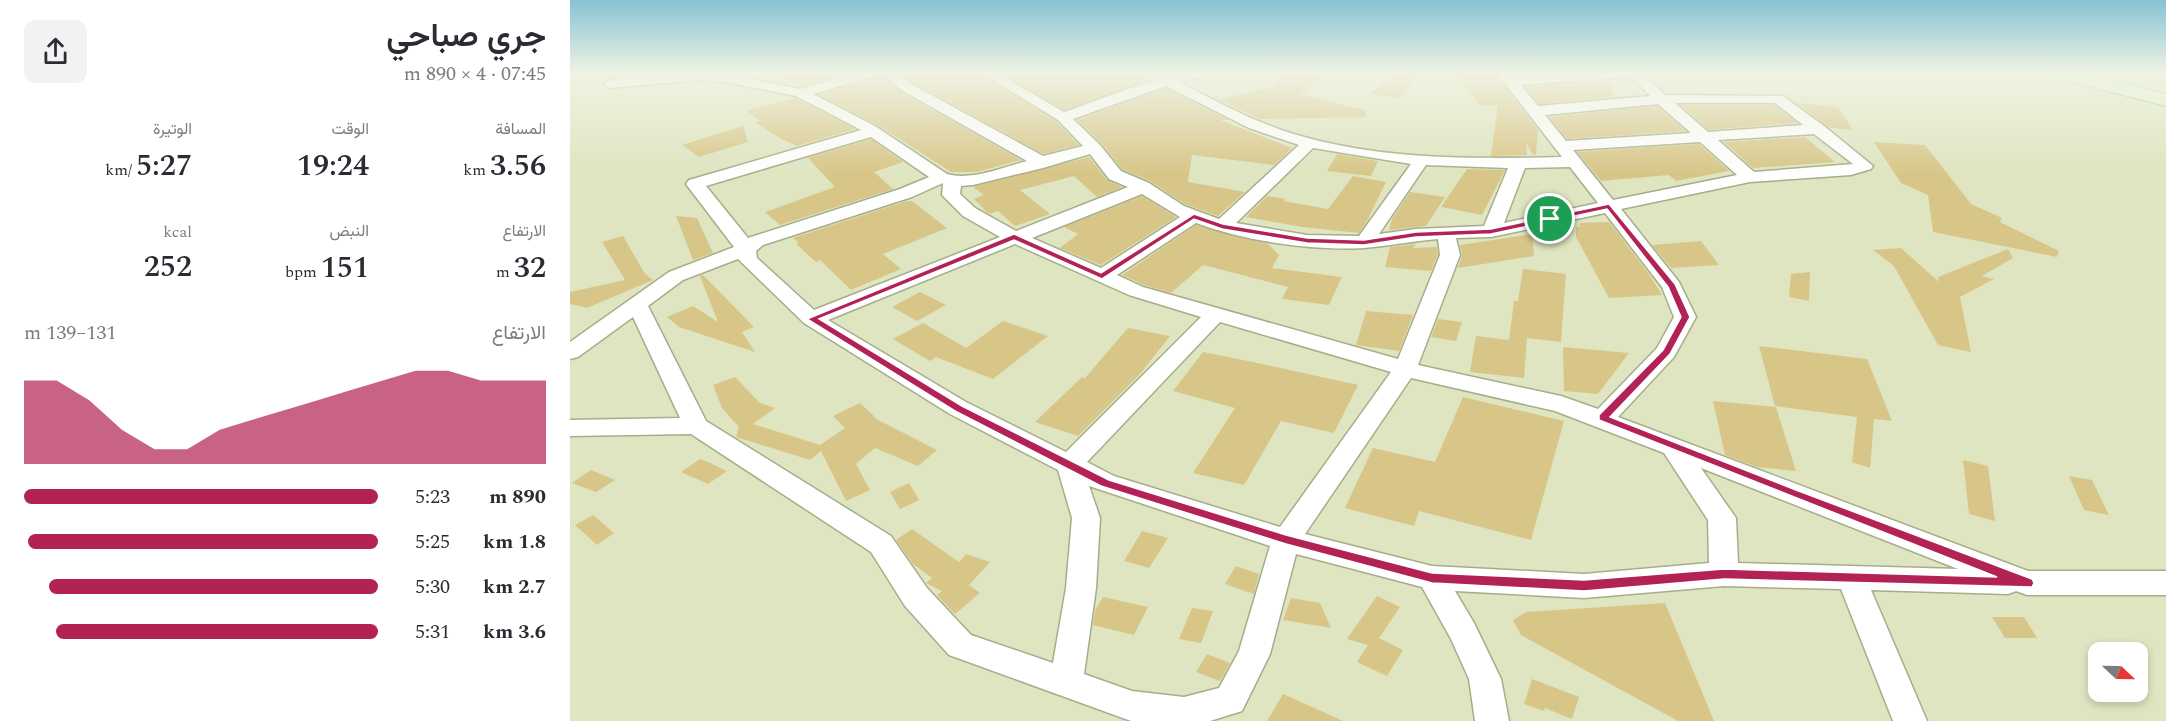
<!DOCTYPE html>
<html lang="ar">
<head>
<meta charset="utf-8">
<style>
  :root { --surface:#fff; --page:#f2f2f3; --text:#2b2b33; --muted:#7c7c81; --accent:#b22255 }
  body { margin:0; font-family:Spectral,Vazirmatn,serif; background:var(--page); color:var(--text); direction:rtl; height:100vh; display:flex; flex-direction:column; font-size:22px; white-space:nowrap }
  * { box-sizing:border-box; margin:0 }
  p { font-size:20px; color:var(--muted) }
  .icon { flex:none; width:33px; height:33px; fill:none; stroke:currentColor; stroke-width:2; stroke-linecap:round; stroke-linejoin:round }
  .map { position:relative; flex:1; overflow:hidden; direction:ltr }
  .details { display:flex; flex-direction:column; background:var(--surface); width:570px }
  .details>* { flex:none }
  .needle { width:39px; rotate:112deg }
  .fabs { position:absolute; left:1518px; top:642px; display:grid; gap:12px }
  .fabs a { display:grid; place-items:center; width:60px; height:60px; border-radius:12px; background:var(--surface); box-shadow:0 3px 9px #0003; font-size:30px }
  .pin { position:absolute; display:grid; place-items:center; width:51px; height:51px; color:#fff; margin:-26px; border:3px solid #fff; border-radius:50%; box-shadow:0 2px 6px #0007 }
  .round { display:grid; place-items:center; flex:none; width:63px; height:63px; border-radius:12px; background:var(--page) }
  .overview { display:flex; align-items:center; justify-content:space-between; height:102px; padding:0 24px }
  h1 { font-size:33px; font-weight:600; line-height:45px }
  .metrics { display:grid; grid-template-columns:repeat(3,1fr); gap:9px; height:102px; padding:6px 24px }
  .metrics div { display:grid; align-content:center }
  .metrics b { font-size:30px; font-weight:600 }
  .metrics small { font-size:16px; font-weight:400 }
  .metrics p { font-size:16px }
  .chart { height:168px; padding:12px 24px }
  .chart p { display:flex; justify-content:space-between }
  .chart svg { width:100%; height:108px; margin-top:6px; fill:var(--accent); opacity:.7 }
  ul { padding:0 24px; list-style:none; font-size:20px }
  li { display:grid; grid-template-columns:96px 72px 1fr; align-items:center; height:45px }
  li i { height:15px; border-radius:8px; background:var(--accent) }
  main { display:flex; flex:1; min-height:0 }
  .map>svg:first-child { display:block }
  .building { fill:#d8c688 }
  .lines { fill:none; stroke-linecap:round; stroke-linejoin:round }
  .street-casing { stroke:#a6ad89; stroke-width:3 }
  .secondary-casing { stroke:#a6ad89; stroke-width:2 }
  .street { fill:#fff; fill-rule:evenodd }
  .secondary { fill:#def5d6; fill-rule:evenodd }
  .route { fill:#b22255; stroke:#fff; stroke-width:1.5; fill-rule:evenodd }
</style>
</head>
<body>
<main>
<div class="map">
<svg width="1596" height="721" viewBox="0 0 1596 721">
  <rect width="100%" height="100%" fill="#dee5c0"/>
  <!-- building -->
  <path class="building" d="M207,73H278L234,86L206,77Z
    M330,73H409L487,122L509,145L473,154L344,83Z
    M431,73H567L582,79L494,110Z
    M706,73H760L730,94L796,111V117L690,119L649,100L705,86Z
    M823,73H848L831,98L800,94Z
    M884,73H925L968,130L966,155H963L956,143L957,155L921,156L928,105L910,106Z
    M309,74L332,93L451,160L407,172H381L306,124L249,95L306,78Z
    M1041,81L1042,97L969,104L955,87Z
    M596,88L659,120H650L722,148L705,165L622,155L618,182L675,192L648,216L615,204L580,181L552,169L532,144L507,120Z
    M224,98H225L285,129L227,146L206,136L185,122L190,121L177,111Z
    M1227,103L1268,107L1283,130L1260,128Z
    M1111,105H1204L1227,123L1139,130Z
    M1087,106L1115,131L997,139L979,117Z
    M173,126L178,142L129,157L112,145Z
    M1235,137L1265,162L1183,168L1154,142Z
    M301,139L333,162L304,172L323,189L210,225L195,212L265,187L238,158Z
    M1304,142L1355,145L1401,204L1432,218L1430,222L1489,251L1487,257L1363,232L1358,195L1331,183Z
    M1129,144L1159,171L1106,181L1099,175L1031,181L1007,152Z
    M767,154L808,161L801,176L757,171Z
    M519,157L537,180L552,187L527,197L504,176L450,190L480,214L445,226L428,211L420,214L417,212L404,199L414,195L403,187Z
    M897,169L935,170L912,215L871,207Z
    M783,176L816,182L798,219L789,233L732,227L676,217L697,196L715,199L714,201L758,209Z
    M840,192L875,197L856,226L819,230L822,219Z
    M572,196L606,217L531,265L490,248L508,234L494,227Z
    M337,201H342L377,228L313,254L331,269L281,290L250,260L246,262L226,244L229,243L223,238Z
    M106,216L127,218L143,253L123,260Z
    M1039,222L1079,274L1092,295L1039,298L1006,237V227H1010V223Z
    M626,225L698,244L709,255L702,268L772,277L759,305L712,299L718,287L633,265L601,293L574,285L552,275Z
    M962,234L964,256L888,268L892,256L890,245Z
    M53,236L75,274L83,280L17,308L0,304V292L55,280L32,242Z
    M1131,241L1149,265L1101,268L1082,245Z
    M846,244L843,248L867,247L868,255L861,271L815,267L820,247Z
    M1331,248L1369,282L1368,277L1438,249L1443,258L1412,276L1424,279L1390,297L1401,352L1368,345L1324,266L1303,250Z
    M953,269L996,274L991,342L957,338L954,378L900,372L906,336L939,340L944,301H948Z
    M1240,272L1239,301L1219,297L1221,274Z
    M133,275L184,327L172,332L185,352L109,327L97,317L123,306L148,322L130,276Z
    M350,292L376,305L347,321L322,307Z
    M796,311L843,315L829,351L786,345Z
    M868,319L892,322L886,341L861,337Z
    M433,321L478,336L423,379L366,357L360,361L323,339L353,323L396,348Z
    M558,328L600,336L570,374L508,436L465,422L512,377L515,378Z
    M1189,346L1297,359L1322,421L1304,419L1300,468L1282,462L1287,417L1205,406Z
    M993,347L1059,353L1028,394L994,391Z
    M633,352L683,362L788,385L764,433L711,421L674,485L623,473L665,408L603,391Z
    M165,377L190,403L205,408L183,424L250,445L275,428L263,416L290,403L308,420L367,450L348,466L305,448L286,464L300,490L276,501L251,451L240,460L166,437L169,427L152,408L143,385Z
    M893,397L994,421L961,540L849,511L844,526L775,508L803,448L865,462Z
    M1143,401L1206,407L1226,471L1187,467L1155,455Z
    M130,459L140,463L157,471L138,484L111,472Z
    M1393,460L1418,466L1425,521L1399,514Z
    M21,470L45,480L26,492L2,483Z
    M1499,476L1522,480L1539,515L1514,510Z
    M339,483L349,500L330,509L320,492Z
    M23,515L44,533L27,545L5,525Z
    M342,529L389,562L396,554L420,562L399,585L410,593L385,614L367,595L372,591L356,583L362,578L343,564L326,540Z
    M572,531L598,538L579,568L554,561Z
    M666,566L689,574L684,594L655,584Z
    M807,596L830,607L809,638L833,650L817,676L787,662L798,645L777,639Z
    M533,597L578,607L564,635L523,625L525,610Z
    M721,598L750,603L761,628L713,620Z
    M1095,603L1144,721H1108L951,635L943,620L956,612Z
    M622,608L643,611L631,643L609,639Z
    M1422,617H1454L1467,638H1435Z
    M637,654L660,663L650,681L626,672Z
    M962,679L1009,697L1002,719L975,708L974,711L954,704Z
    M713,694L773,721H697Z"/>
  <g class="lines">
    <defs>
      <path id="street" d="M120,73L160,75L230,89L286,73H307L305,76L243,94L305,126L377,174C402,181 433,167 457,161L333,91L311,73H326L343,85L473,156L513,146L488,120L411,73H427L494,112C541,96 589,73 639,73L637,76L610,82C647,102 686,123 727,135C812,160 904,159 992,157L927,73H941L945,78L1011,73H1073L1095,95L1213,96L1254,126L1303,166L1301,169L1281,175L1180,182L1051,209L1109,282L1126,317L1104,357L1048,417L1458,571H1596V595H1457L1446,591L1438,594L1301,590L1357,721H1323L1271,589L1154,586L1014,598L885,591L904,623L931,679L939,721H905L899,679L881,639L852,587L726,554L700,654L672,711L640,721H561L379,655L335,606L301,552L121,434L0,436V420L110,418L63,317L8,357L0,359V342L99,272L164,247L116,184L119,180L291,130L226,96L160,83L130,80L40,88L33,84L40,80ZM1062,77L1080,96L968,106L951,85ZM596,86L679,128L729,145L649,219L614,206L579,183L551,171L530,145L503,119ZM1105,103H1205L1233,125L1138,132ZM1088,104L1121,133L996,141L975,115ZM1244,134L1283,164L1184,172L1148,140ZM301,137L359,177L330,189L178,238L136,186ZM1130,142L1167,175L1043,200L1003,150ZM743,148L841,164L789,236L737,235L666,223ZM520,154L539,179L558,187L446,231L405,208L390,194L391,186L403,185L473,168ZM856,165L938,168L914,226L846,229L809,234ZM1000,167L1028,203L934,223L955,168ZM373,183L372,195L393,216L430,237L244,310L187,258L186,251L193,245L342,197ZM572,194L610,217L531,268L462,238ZM1035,213L1092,287L1104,317L1087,348L1028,409L991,396L848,365L890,255L886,238L921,237ZM626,223C675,241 741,251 794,248C819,246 843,241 868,239L870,255L828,359L573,287L547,275ZM445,244L559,295L631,317L496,452L396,402L258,320ZM168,259L234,323L380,414L488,470L502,518L496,588L483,663L401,635L357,588L321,536L136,421L78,306L113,280ZM650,322L821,372L710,527L544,476L517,462ZM841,378L985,411L1094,453L1138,520L1139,563L1014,574L862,566L735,534ZM1131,468L1388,569L1168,563L1166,518ZM519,486L700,546L669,651L649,688L614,697L562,691L514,674L526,588L530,518Z"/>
      <path id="secondary" d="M1480,73H1511L1596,94V106L1482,77Z"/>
    </defs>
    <!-- street casing -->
    <use href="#street" class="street-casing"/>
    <!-- secondary casing -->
    <use href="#secondary" class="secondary-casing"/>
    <!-- street -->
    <use href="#street" class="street"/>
    <!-- secondary -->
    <use href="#secondary" class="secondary"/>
  </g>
  <!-- sky -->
  <linearGradient id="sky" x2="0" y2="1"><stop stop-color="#87c2d3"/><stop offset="0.42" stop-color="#f0f3e3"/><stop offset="1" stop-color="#f0f3e3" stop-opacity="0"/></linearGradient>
  <rect width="1596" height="174" fill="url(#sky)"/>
  <!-- route -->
  <path class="route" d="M1039,204L1105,284L1120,317L1100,354L1040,417L1226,490L1462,579L1464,583L1462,587L1154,579L1014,591L862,583L716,544L531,486L385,411L237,319L444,234L531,273L624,214L653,224L737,238L794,240L846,232L921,229ZM1037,209L1098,287L1111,317L1093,350L1029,415V420L1427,577L1154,569L1014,580L862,573L716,535L539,480L392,406L249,319L444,240L532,279L624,219L652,229L737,243L794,245L846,237L921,234Z"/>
</svg>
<div class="fabs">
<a><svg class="needle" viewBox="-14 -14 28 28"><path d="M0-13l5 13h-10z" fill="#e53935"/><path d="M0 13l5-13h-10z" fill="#7c7c81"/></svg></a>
</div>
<div class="pin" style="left:980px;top:219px;background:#1e9e55"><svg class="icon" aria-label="arrive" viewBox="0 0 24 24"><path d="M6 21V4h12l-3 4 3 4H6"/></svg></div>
</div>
<section class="details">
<div class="overview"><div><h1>جري صباحي</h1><p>07:45 · 4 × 890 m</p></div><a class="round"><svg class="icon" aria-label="share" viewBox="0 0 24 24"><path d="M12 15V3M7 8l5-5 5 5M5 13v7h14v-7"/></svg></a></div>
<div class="metrics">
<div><p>المسافة</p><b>3.56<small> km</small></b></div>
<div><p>الوقت</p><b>19:24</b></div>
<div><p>الوتيرة</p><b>5:27<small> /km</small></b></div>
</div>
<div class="metrics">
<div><p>الارتفاع</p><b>32<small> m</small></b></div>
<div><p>النبض</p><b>151<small> bpm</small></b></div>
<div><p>kcal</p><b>252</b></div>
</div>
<div class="chart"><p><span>الارتفاع</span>131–139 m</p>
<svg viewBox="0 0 160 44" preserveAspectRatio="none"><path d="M0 44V10L10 10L20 18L30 30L40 38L50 38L60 30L70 26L80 22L90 18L100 14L110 10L120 6L130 6L140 10L150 10L160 10V44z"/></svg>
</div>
<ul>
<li><b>890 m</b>5:23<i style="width:100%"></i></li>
<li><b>1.8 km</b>5:25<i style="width:99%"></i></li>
<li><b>2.7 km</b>5:30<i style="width:93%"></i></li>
<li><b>3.6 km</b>5:31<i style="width:91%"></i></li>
</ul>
</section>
</main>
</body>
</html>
